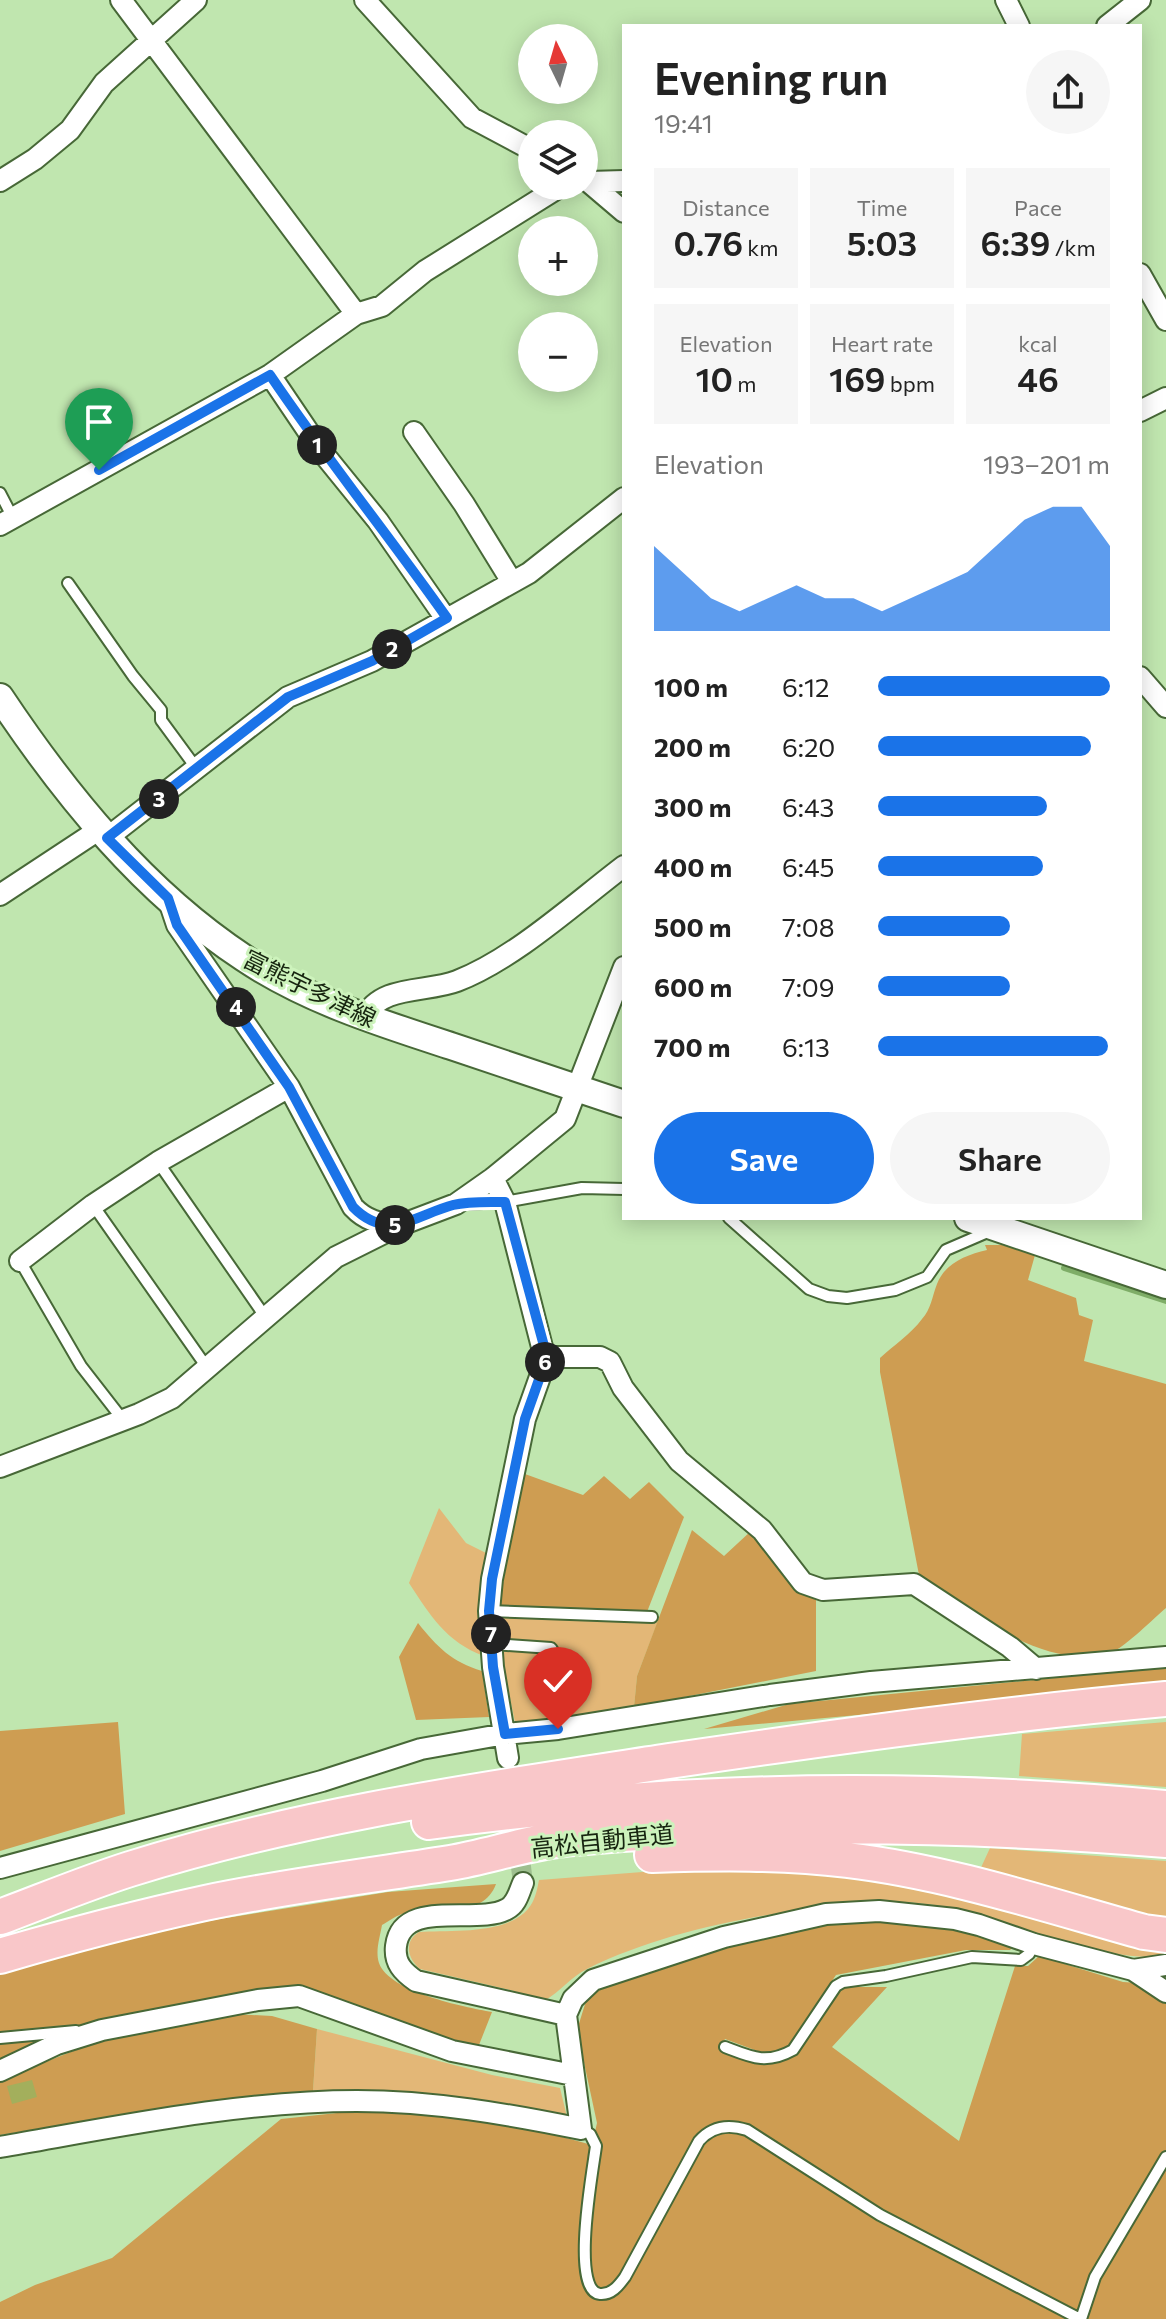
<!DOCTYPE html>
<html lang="en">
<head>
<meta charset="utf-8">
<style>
  :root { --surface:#fff; --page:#f6f6f6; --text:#222; --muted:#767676; --accent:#1a73e8 }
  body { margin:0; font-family:Commissioner,"Noto Sans JP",sans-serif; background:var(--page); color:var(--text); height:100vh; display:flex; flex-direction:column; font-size:30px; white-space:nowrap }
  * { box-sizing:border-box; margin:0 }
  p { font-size:26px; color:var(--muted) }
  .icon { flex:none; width:44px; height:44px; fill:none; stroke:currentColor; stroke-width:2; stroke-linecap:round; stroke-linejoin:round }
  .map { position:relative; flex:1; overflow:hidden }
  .details { position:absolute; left:622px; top:24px; width:520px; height:1196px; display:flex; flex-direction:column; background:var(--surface); border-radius:0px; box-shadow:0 4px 20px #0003 }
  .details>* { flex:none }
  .needle { width:52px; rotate:355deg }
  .fabs { position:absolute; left:518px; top:24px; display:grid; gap:16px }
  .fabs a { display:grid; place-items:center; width:80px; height:80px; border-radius:50%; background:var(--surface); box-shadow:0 4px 20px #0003; font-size:40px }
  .pin { position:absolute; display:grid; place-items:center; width:68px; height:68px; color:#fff; margin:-82px -34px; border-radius:50% 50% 50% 0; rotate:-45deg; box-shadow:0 0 8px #0007 }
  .pin .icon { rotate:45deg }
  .km { position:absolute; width:40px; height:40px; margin:-20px; border-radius:50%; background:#222; color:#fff; font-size:22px; line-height:40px; text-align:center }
  .round { display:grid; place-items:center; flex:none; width:84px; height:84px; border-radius:42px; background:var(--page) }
  .overview { display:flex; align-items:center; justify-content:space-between; height:136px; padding:0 32px }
  h1 { font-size:44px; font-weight:600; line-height:60px }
  .figures { display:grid; grid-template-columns:repeat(3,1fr); gap:12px; height:136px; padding:8px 32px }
  .figures div { display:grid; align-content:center; border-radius:0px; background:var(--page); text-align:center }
  .figures b { font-size:34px; font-weight:600 }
  .figures small { font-size:22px; font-weight:400 }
  .figures p { font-size:22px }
  .chart { height:224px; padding:16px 32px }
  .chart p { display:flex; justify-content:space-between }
  .chart svg { width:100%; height:144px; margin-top:8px; fill:var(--accent); opacity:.7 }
  .action { display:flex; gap:16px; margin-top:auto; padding:16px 32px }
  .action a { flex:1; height:92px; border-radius:48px; background:var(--accent); color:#fff; font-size:32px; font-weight:600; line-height:92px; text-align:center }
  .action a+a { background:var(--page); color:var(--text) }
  ul { padding:0 32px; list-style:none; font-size:26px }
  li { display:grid; grid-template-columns:128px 96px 1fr; align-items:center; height:60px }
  li i { height:20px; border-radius:10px; background:var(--accent) }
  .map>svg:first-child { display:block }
  .green { fill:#e3b777 }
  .forest { fill:#ce9d52 }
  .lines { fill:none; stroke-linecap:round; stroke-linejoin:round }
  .stream { stroke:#7ead67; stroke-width:6 }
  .building { fill:#a3af5c }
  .street-tunnel { stroke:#9ebf8f; stroke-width:20; stroke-dasharray:20 10; stroke-linecap:butt }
  .lane-casing { stroke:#476837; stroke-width:14 }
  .street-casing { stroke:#476837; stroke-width:24 }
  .secondary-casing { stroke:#476837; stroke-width:30 }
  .highway-casing { stroke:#fff; stroke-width:38 }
  .lane { stroke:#fff; stroke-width:10 }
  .street { stroke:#fff; stroke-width:20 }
  .secondary { stroke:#fff; stroke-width:26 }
  .highway { stroke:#f9c7c9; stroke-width:34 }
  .route-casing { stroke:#fff; stroke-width:16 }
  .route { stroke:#1a73e8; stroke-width:10 }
  .labels { text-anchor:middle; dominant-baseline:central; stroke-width:6; stroke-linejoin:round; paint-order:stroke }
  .street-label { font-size:24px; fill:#16240f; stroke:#cdf3bc }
</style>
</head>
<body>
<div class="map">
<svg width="1166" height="2319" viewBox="0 0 1166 2319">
  <rect width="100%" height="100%" fill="#c0e6af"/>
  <!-- green -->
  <path class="green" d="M439,1508L466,1543L490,1555C482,1593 479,1617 484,1656C446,1642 430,1615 409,1583Z
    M499,1617L658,1621L637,1676L634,1707L559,1719L515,1722L499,1646Z
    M1166,1722V1787L1019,1776L1022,1734Z
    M990,1848L1166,1861V1918L1116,1909L978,1874Z
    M707,1867L879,1876L1166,1951V1957C1095,1960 1028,1926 960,1910C899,1895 839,1903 779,1913C713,1924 648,1939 587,1969C572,1976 560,1992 544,2001L516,1996L514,1991L420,1969C408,1959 403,1942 419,1932C451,1930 506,1935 528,1909C535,1901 537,1890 539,1880Z
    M317,2029L492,2075L560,2088L568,2121L531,2108L361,2092L313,2091Z"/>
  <!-- forest -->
  <path class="forest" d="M985,1245H1002L1035,1255L1028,1280L1076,1298L1079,1315L1093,1320L1084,1361L1166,1384V1608C1154,1618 1126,1646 1114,1651C1048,1675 968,1611 919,1575L880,1372V1358C894,1345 911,1334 922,1319C931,1309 932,1297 937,1284C945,1263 966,1255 987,1250Z
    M525,1474L583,1495L604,1476L630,1499L649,1482L684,1517L647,1612L498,1607Z
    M692,1530L724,1556L751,1531L798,1589L816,1600V1671L634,1707L637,1676Z
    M418,1623C437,1647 452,1662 482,1671L489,1717L416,1720L399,1657Z
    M1166,1667V1680L1100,1691L989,1703L704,1729L789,1704Z
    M118,1722L125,1814L0,1851V1731Z
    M496,1884C483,1920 434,1906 405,1913C397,1915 389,1921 382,1925C380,1937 375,1951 379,1963C389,1992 464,2007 492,2012L477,2050L274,1989C239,1992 205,2000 171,2008C112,2021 56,2036 0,2059V1972L85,1944L220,1919L388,1892Z
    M869,1921L937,1926L1014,1946L1010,1950H966L836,1975L788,2046L772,2052H760L725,2039L721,2048L760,2062L794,2053L842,1987H887L832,2047L959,2141L1015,1966H1028L1039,1956L1123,1982L1138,1983L1166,2001V2319H0V2302L35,2285L112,2258L281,2119L365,2110L457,2115L541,2131L592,2145L597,2123L577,2030L586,2001L601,1987L715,1948L831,1923Z
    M233,2014L272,2016L317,2029L313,2091L174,2107L0,2135V2080L111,2036Z"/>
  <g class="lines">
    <!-- stream -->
    <path class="stream" d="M1064,1268L1166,1301"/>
  </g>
  <!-- building -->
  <path class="building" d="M32,2080L37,2097L12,2104L7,2086Z"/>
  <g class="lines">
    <!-- street-tunnel -->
    <path class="street-tunnel" d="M513,1802L523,1883"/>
    <defs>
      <path id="lane" d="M0,493L13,518
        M68,583L133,676L161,710V720L197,769
        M158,1162L266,1318
        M462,1204L505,1202L582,1188L624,1189
        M93,1205L208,1369
        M729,1218L809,1289L828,1296L847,1298L895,1290L927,1277L946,1250L990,1231
        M20,1261L81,1366L123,1420
        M489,1611L652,1617
        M492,1644L551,1648L556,1656
        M0,2038L76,2031
        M725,2047C751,2057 766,2065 793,2050L836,1986L843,1982L886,1976L972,1957L1021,1960L1029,1954L1034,1944
        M581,2129L590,2134L596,2146C593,2169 570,2292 600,2294C612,2295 619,2285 625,2277L699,2141C712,2126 728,2124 747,2130L880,2215L1080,2319
        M1081,2319L1095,2277L1166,2157"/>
      <path id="street" d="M121,0L356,314
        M365,0L472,118L532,150
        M1006,0L1019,26
        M1107,26L1140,0
        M584,178L624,212
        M0,181L35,159L70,130L104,83L196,0
        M589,182L624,181
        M1140,274L1166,320
        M270,375L322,452L378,521L446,619
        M1140,411L1166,398
        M414,432L464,504L512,582
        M0,525L270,375L356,314L382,306L425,271L561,186
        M1140,677L1166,707
        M107,838L288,697L372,661L529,573L624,498
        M0,895L100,829
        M168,898L177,925L289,1087L353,1207C366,1221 379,1223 398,1226
        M364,1018C381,984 426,993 457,981C514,959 574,904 624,866
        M493,1178L505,1202L542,1347L547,1357L525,1419L492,1579L489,1611L493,1667L508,1758
        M20,1261L93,1205L158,1162L289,1087
        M547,1357H600L610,1362L623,1388L679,1461L762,1530L803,1583L823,1590L914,1584L1010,1647L1036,1669
        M0,1467L139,1414L172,1398L336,1257L398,1226L456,1204L493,1178L565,1119L624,967
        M0,1868L322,1781L421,1749L505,1734L558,1729L770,1695L871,1682L1166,1657
        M523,1883C519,1892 517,1904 507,1909C477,1926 402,1897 396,1946C394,1963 403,1972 416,1981L566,2015
        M1133,1970L1166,1965
        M0,2071L57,2044L102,2030L258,2000L299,1996L452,2051L573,2075
        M0,2147C116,2127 239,2101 357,2101C432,2101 508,2114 581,2129L566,2015L573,1999L593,1980L724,1937L826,1914L879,1911L955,1919L979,1925L1034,1944L1133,1970L1166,1992"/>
      <path id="secondary" d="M0,697C66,796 144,892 244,958C307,1000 380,1023 451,1046C509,1065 566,1085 624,1104
        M968,1218L1166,1285"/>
      <path id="highway" d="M429,1822C674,1788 921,1785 1166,1808
        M652,1855C717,1853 782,1852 847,1860C948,1872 1047,1905 1144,1932L1166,1935
        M0,1917C43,1901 86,1883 130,1869C305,1814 488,1789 669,1761C834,1737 999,1714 1166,1699
        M0,1956C68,1936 136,1918 205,1903C286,1886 368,1876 450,1863C491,1856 532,1841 574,1838C771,1820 969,1824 1166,1840"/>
    </defs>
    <!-- lane casing -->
    <use href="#lane" class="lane-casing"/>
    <!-- street casing -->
    <use href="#street" class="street-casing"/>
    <!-- secondary casing -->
    <use href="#secondary" class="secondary-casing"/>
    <!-- highway casing -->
    <use href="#highway" class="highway-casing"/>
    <!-- lane -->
    <use href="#lane" class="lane"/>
    <!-- street -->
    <use href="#street" class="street"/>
    <!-- secondary -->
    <use href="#secondary" class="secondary"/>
    <!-- highway -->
    <use href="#highway" class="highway"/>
  </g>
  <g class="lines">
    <defs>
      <path id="route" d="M99,470L270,375C326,458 389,536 447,618L372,661L288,697L107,838L168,898L177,925L289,1087L353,1207C387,1242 416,1215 453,1205C469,1201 488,1202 505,1202L547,1357L525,1419L492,1579L489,1611L493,1667L505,1734L558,1729"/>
    </defs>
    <!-- route casing -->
    <use href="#route" class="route-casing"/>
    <!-- route -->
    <use href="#route" class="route"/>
  </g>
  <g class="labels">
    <!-- street labels -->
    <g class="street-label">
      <text transform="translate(310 988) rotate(26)">富熊宇多津線</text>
      <text transform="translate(602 1840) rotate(-6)">高松自動車道</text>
    </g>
  </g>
</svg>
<div class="fabs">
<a><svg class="needle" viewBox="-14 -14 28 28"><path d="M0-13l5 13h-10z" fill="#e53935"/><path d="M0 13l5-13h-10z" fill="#767676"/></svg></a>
<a><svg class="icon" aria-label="layers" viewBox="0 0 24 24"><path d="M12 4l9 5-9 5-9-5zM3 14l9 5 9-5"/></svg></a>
<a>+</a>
<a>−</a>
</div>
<div class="pin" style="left:99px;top:470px;background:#1e9e55"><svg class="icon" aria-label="arrive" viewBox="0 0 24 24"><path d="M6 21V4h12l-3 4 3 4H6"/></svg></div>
<div class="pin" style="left:558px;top:1729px;background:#d93025"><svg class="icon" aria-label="check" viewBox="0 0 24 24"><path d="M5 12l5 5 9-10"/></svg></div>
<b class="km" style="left:317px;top:445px">1</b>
<b class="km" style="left:392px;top:649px">2</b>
<b class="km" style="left:159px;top:799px">3</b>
<b class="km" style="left:236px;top:1007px">4</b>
<b class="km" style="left:395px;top:1225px">5</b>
<b class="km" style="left:545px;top:1362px">6</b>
<b class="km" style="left:491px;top:1634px">7</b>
<section class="details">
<div class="overview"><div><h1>Evening run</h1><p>19:41</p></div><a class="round"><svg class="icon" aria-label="share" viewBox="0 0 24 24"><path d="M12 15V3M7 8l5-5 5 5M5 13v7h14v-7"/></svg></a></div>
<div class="figures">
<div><p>Distance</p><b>0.76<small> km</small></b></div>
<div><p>Time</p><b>5:03</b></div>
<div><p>Pace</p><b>6:39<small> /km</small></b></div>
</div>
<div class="figures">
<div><p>Elevation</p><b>10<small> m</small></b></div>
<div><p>Heart rate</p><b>169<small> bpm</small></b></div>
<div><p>kcal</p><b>46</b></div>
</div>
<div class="chart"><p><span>Elevation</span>193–201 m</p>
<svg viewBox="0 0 160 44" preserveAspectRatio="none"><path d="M0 44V18L10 26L20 34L30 38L40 34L50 30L60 34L70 34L80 38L90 34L100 30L110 26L120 18L130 10L140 6L150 6L160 18V44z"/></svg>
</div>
<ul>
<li><b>100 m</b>6:12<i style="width:100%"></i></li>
<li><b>200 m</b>6:20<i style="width:92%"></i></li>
<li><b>300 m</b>6:43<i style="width:73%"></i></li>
<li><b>400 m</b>6:45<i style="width:71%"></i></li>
<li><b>500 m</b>7:08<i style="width:57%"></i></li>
<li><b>600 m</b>7:09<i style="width:57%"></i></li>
<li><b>700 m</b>6:13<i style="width:99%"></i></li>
</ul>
<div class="action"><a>Save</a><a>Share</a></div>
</section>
</div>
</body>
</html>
